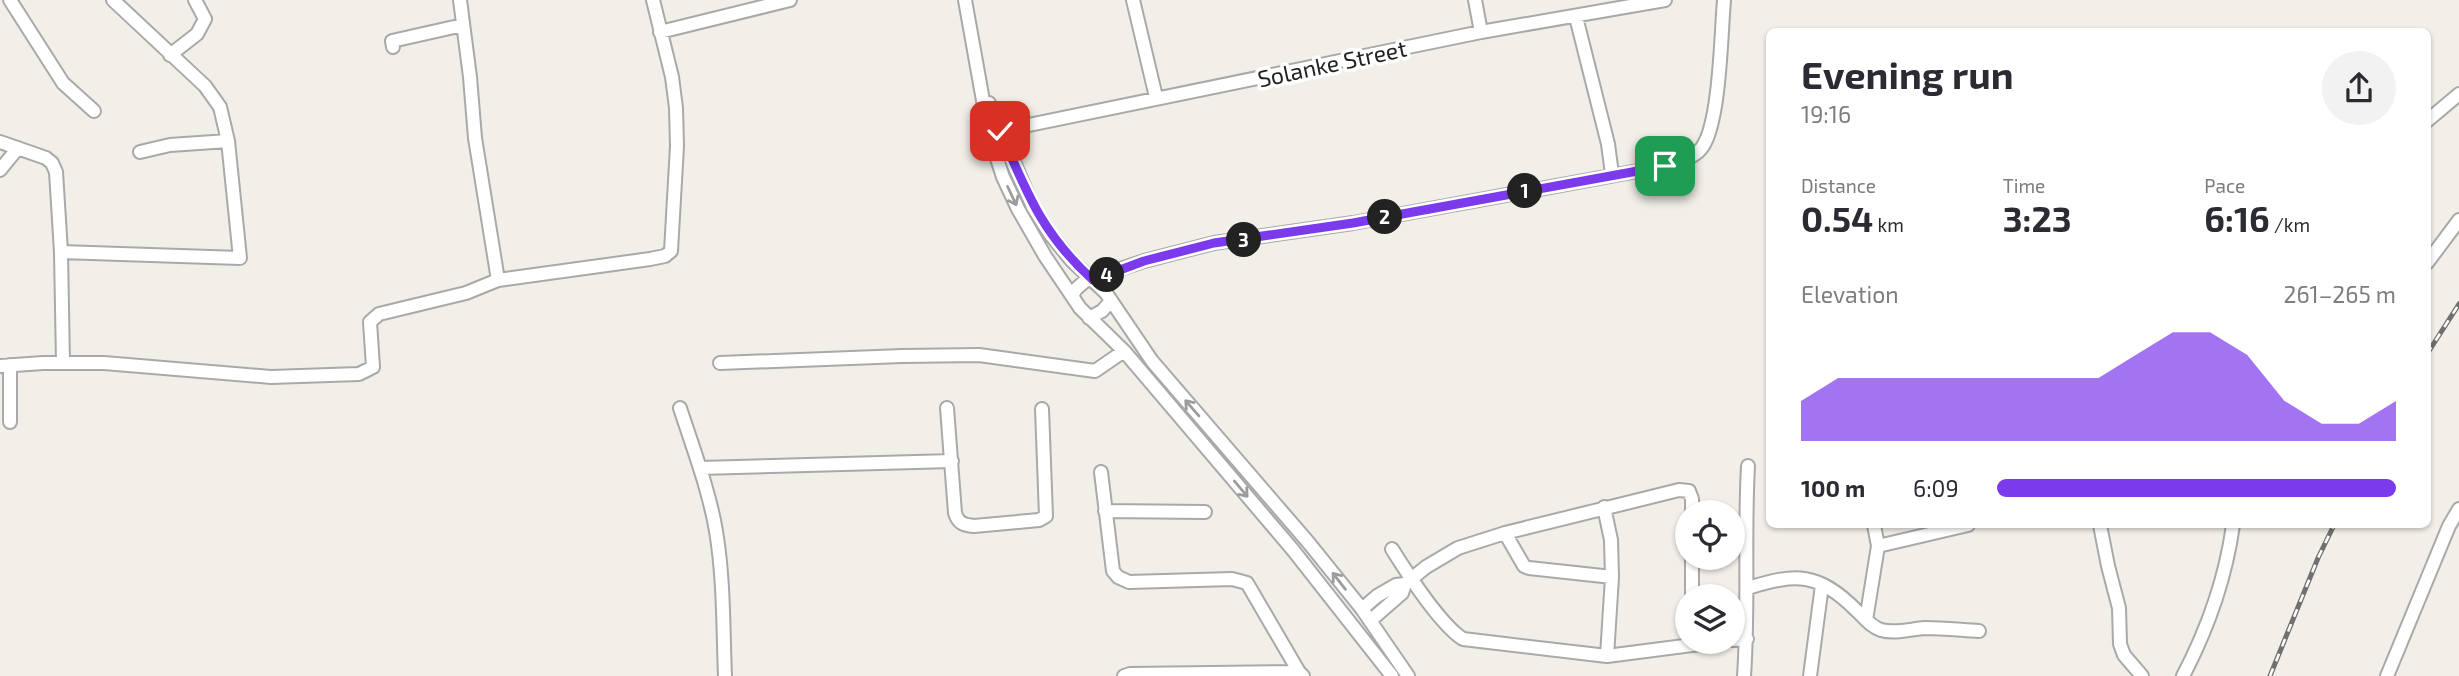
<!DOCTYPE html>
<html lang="en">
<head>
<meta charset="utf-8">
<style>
  :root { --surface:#fff; --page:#f2f2f3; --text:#2b2b33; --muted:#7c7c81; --accent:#7c3aed }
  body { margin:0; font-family:"Exo 2",sans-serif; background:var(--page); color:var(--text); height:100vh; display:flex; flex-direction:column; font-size:26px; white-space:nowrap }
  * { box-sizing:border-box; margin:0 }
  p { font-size:23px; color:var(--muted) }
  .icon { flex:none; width:38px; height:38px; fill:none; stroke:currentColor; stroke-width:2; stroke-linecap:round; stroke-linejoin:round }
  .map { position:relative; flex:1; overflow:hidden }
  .details { position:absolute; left:1766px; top:28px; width:665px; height:500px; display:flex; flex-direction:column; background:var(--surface); border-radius:10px; box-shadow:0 2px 5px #0004 }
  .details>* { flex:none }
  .fabs { position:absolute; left:1675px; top:500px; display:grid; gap:14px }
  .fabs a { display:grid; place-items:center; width:70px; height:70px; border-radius:50%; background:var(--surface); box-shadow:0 2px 5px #0004; font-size:35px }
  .pin { position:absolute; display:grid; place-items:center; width:60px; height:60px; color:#fff; margin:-30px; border-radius:14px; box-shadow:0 4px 10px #0006 }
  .km { position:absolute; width:35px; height:35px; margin:-18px; border-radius:50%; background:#222; color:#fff; font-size:19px; line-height:35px; text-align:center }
  .round { display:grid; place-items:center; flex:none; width:74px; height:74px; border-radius:37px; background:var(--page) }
  .overview { display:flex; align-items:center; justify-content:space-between; height:119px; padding:0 35px }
  h1 { font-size:38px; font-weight:700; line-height:52px }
  .metrics { display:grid; grid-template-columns:repeat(3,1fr); gap:10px; height:119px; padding:7px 35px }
  .metrics div { display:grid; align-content:center }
  .metrics b { font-size:35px; font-weight:700 }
  .metrics small { font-size:19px; font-weight:400 }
  .metrics p { font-size:19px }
  .chart { height:196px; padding:14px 35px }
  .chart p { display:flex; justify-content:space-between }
  .chart svg { width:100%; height:126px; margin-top:7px; fill:var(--accent); opacity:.7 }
  ul { padding:0 35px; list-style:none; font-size:23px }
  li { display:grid; grid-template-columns:112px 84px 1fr; align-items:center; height:52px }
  li i { height:18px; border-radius:9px; background:var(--accent) }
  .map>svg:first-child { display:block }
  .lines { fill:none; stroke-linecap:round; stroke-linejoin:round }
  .minor-casing { stroke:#a9a9a9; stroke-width:16 }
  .minor { stroke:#fff; stroke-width:12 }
  .rail-casing { stroke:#707070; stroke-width:5 }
  .rail { stroke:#fff; stroke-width:2.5; stroke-dasharray:8; stroke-linecap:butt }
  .oneway { stroke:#9c9c9c }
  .route-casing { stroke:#fff; stroke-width:14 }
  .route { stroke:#7c3aed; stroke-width:9 }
  .labels { text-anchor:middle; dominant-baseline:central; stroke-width:7; stroke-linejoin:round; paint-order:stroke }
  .street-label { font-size:23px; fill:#222; stroke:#fff }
</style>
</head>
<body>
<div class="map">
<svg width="2459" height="676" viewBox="0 0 2459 676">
  <rect width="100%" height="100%" fill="#f2efe9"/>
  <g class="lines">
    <defs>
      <path id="minor" d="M10,0L63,83L94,111
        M965,0L989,134L1003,177L1018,209L1045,256L1080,308L1124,351L1293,550L1392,676
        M1133,0L1156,97
        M1475,0L1481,32
        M1576,17L1608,144L1612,174
        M660,32L790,0
        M393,47L392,41L463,25
        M170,55L197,34L205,19L195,0
        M989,103L1033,207L1050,234L1072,261L1106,293L1152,361L1308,542L1362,609L1408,676
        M2427,121L2459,94
        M1000,131L1481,32L1665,0
        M0,142L46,158L52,163L56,172L61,252L63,363
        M140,152L170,145L228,141
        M0,170L18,148
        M61,252L240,258L228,141L220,107L205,86L113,0
        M2427,263L2459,220
        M498,280L650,259L665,256L671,251L677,146L676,108L672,77L653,0
        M1072,296L1076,289L1085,281L1144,261L1214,243L1353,223L1665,166C1677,162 1696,158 1703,146C1720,120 1721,34 1724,0
        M1089,318L1102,311L1111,301
        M720,363L902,356L979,355L1095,371L1124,351
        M0,366L43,363H104L271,377L359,374L373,367L370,322L379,314L466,293L498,280L475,138L470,77L460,0
        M680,408C693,448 709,490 716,531C724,579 723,628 725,676
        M947,408L955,513C958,523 963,525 974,526L1039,520L1046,516L1042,409
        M10,422V365
        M700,468L952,461
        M1101,472L1113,571L1118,577L1129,582L1232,579L1247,583L1299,672V676
        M1604,507L1611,540L1612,577L1607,656
        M1105,511L1205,512
        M2100,525L2108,566L2119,608L2120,644L2124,655L2142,676
        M1505,533L1524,566L1529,568L1612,577
        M1878,546L1968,525
        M1392,549C1407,573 1441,625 1463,639L1607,656L1692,645
        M1748,588C1796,573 1818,572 1856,610C1864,617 1871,627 1881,630C1895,634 1911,629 1925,628C1943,628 1961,630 1979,631
        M1692,597V558
        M1362,609L1377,596L1396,585L1405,584L1426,567L1458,548L1505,533L1679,490L1689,491L1692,499V513
        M1866,620L1878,546L1874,525
        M1370,621L1402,593L1405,584
        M1732,640L1747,639
        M1692,642V645L1716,642
        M1124,676L1130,674L1299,672L1303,676
        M1744,676C1749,606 1744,536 1748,466
        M1810,676L1822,585
        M2183,676C2207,630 2226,576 2233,525
        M2387,676L2449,526L2459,509"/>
    </defs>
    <!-- minor casing -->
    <use href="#minor" class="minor-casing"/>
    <!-- minor -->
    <use href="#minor" class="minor"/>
    <defs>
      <path id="rail" d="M2427,354L2459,304
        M2270,676L2318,558L2334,525"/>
    </defs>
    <!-- rail casing -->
    <use href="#rail" class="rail-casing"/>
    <!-- rail -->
    <use href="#rail" class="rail"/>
  </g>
  <!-- one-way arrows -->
  <defs><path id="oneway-shaft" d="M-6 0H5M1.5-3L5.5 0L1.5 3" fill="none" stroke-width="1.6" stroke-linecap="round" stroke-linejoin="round" transform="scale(1.75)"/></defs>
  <g class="oneway">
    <use href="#oneway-shaft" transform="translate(1012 196) rotate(65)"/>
    <use href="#oneway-shaft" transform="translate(1192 408) rotate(-131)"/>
    <use href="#oneway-shaft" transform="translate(1241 489) rotate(50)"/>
    <use href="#oneway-shaft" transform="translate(1339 581) rotate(-128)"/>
  </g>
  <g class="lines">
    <defs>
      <path id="route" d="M1000,131C1027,193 1042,234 1093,280L1144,261L1214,243L1353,223L1665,166"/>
    </defs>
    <!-- route casing -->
    <use href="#route" class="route-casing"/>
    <!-- route -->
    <use href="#route" class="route"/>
  </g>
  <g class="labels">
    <!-- street labels -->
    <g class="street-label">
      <text transform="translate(1332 63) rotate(-12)">Solanke Street</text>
    </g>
  </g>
</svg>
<div class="fabs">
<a><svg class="icon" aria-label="locate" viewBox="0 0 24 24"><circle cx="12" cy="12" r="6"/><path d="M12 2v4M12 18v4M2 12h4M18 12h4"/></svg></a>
<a><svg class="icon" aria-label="layers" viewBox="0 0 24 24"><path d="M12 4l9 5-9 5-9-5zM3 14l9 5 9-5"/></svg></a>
</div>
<div class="pin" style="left:1665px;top:166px;background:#1e9e55"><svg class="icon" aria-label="arrive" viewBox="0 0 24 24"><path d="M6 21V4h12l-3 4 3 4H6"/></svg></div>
<div class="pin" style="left:1000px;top:131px;background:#d93025"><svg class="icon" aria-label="check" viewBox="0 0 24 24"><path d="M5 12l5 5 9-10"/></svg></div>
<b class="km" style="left:1525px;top:191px">1</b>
<b class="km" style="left:1385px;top:217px">2</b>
<b class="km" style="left:1244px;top:240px">3</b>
<b class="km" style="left:1107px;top:275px">4</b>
<section class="details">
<div class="overview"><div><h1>Evening run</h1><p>19:16</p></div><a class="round"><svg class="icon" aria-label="share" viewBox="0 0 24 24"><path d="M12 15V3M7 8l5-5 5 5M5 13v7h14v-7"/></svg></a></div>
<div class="metrics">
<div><p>Distance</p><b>0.54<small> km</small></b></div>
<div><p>Time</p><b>3:23</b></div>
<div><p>Pace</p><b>6:16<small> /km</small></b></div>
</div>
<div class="chart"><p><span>Elevation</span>261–265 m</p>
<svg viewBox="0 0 160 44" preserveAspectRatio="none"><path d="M0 44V30L10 22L20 22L30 22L40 22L50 22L60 22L70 22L80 22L90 14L100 6L110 6L120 14L130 30L140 38L150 38L160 30V44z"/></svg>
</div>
<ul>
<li><b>100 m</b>6:09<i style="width:100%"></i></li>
</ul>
</section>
</div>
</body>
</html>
